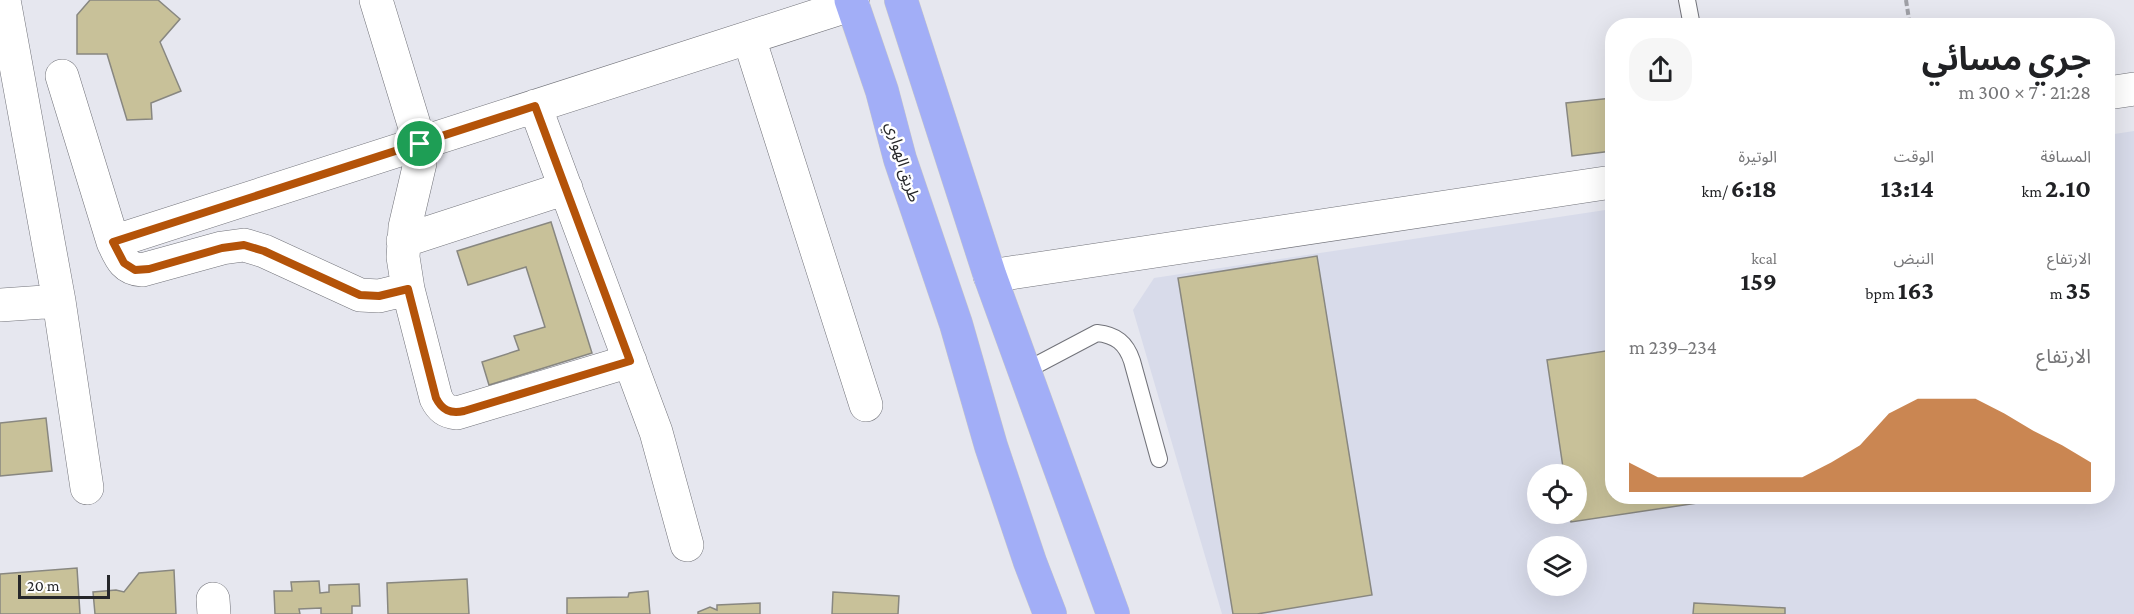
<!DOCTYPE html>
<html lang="ar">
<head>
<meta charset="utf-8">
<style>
  :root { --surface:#fff; --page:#f6f6f6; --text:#202124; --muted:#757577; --accent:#b45309 }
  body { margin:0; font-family:"Crimson Pro","Noto Sans Arabic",serif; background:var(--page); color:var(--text); direction:rtl; height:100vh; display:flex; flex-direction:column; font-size:22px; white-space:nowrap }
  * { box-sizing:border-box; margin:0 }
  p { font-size:20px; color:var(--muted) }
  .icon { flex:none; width:33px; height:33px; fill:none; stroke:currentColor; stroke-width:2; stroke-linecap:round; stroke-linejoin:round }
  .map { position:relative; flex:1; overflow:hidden; direction:ltr }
  .drawer { position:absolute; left:1605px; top:18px; width:510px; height:486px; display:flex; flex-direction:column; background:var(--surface); border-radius:24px; box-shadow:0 6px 24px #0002; direction:rtl }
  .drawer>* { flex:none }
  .controls { position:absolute; left:1527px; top:464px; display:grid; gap:12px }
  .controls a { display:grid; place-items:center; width:60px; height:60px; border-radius:50%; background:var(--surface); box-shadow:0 6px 24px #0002; font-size:30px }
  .scale { position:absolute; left:18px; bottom:15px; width:92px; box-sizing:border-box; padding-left:6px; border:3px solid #26272a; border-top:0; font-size:16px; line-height:21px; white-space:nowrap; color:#26272a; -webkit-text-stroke:4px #fff; paint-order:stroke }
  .pin { position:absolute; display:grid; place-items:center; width:51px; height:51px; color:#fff; margin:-26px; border:3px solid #fff; border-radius:50%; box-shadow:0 2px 6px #0007 }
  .round { display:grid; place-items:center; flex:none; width:63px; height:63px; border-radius:24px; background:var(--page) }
  .overview { display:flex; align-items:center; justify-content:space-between; height:102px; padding:0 24px }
  h1 { font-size:33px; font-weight:700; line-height:45px }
  .metrics { display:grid; grid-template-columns:repeat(3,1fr); gap:9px; height:102px; padding:6px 24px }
  .metrics div { display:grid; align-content:center }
  .metrics b { font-size:26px; font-weight:700 }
  .metrics small { font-size:16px; font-weight:400 }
  .metrics p { font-size:16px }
  .chart { height:168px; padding:12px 24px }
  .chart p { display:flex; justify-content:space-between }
  .chart svg { width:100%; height:108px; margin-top:6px; fill:var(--accent); opacity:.7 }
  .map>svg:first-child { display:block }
  .built { fill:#d8dbea; fill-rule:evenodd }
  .building { fill:#c8c199; stroke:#888780; stroke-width:1.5 }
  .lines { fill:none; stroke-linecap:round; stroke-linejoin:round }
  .service-casing { stroke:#72737a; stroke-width:18 }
  .minor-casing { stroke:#72737a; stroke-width:34 }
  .tertiary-casing { stroke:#72737a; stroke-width:34 }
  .trunk-casing { stroke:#c7c7c8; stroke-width:34 }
  .path { stroke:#9fa0a6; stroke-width:4; stroke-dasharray:6 3; stroke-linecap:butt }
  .service { stroke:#fff; stroke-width:16 }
  .minor { stroke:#fff; stroke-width:33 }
  .tertiary { stroke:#fff; stroke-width:33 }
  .trunk { stroke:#a2aef7; stroke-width:33 }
  .route-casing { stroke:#fff; stroke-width:12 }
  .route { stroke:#b45309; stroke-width:8 }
  .labels { text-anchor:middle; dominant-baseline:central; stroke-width:5; stroke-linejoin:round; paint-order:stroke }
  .street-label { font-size:16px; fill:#26272a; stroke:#fff }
</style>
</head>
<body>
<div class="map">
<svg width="2134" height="614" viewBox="0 0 2134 614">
  <rect width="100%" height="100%" fill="#e6e7ef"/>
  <!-- built -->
  <path class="built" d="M2134,131V614H1222L1133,310L1154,278L1612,209V496H2108V135ZM1538,474H1576V513H1538ZM1538,546H1576V585H1538Z"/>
  <!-- building -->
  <path class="building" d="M90,0H158L180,19L160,42L181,91L151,103L152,119L127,120L107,54H77V15Z
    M1612,98V151L1572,156L1566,103Z
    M551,222L592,353L489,385L482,362L519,350L514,336L545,327L526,267L468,285L457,251Z
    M1317,256L1372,595L1257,614H1233L1178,278Z
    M1612,350V496H1744L1571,522L1569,513H1576V474H1564L1547,360Z
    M46,418L52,471L0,476V423Z
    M77,568L80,614H0V574Z
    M174,570L176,614H95L93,592L116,590L124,592L139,573Z
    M467,579L469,614H388L387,583Z
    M319,581L320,593L329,592V585L359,584L360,606H352V614H321V608L299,609L300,614H275L274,591H292L291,582Z
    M648,591L650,614H567V598L628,597L629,593Z
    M833,592L899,596L898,614H832Z
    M760,603V614H698V612L710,607L717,610V605Z
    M1694,603L1785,608V614H1693Z"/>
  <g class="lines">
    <defs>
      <path id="service" d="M1687,0L1692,26
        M1025,371L1097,333C1116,335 1126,343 1132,361L1159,459"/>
      <path id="minor" d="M4,0L59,301L87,488
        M376,0L420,144V163L405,227L403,257L408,289L436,398C441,408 446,412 457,413L630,361
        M749,38L866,405
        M62,76L113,242C120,257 124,269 142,270L222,248L244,245L264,251L360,295L379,296L408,289
        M535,106L656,432L687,545
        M403,241L566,188
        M113,242L853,4
        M0,305L59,301
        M213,599L214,614"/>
      <path id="tertiary" d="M2108,93L2134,89
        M990,276L1612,182"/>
      <path id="trunk" d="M851,0L882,91L900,159L956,324L991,446L1030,562L1050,614
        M901,0L990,276L1113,614"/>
    </defs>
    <!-- service casing -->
    <use href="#service" class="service-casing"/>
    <!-- minor casing -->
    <use href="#minor" class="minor-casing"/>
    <!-- tertiary casing -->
    <use href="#tertiary" class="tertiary-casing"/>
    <!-- trunk casing -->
    <use href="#trunk" class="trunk-casing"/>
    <!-- path -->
    <path class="path" d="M1906,0L1910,26"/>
    <!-- service -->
    <use href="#service" class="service"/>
    <!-- minor -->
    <use href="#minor" class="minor"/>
    <!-- tertiary -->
    <use href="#tertiary" class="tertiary"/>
    <!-- trunk -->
    <use href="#trunk" class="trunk"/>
  </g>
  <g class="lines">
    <defs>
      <path id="route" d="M535,106L630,361L464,411C450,414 442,410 436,398L408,289L379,296L360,295L264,251L244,245L222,248L149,269L135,270L124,263L113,242Z"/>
    </defs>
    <!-- route casing -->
    <use href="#route" class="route-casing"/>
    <!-- route -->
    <use href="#route" class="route"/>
  </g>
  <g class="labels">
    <!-- street labels -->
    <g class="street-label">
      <text transform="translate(903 162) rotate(73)">طريق الهواري</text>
    </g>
  </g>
</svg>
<div class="controls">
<a><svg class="icon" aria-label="locate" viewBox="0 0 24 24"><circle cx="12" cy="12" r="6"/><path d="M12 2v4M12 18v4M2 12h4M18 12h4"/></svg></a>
<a><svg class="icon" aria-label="layers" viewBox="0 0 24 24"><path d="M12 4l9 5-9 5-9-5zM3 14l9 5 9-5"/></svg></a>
</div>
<div class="scale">20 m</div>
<div class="pin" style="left:420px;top:144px;background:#1e9e55"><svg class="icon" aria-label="arrive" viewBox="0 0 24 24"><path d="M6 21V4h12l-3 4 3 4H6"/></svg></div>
<section class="drawer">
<div class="overview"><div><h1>جري مسائي</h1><p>21:28 · 7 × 300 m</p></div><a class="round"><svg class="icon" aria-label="share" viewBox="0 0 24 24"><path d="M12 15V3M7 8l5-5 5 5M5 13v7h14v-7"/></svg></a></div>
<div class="metrics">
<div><p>المسافة</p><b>2.10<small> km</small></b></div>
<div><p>الوقت</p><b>13:14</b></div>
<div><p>الوتيرة</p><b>6:18<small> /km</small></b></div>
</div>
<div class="metrics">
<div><p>الارتفاع</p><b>35<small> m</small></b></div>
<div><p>النبض</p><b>163<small> bpm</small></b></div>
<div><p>kcal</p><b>159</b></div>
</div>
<div class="chart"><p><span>الارتفاع</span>234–239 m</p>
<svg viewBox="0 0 160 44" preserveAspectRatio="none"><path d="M0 44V32L10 38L20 38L30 38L40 38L50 38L60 38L70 32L80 25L90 12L100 6L110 6L120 6L130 12L140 19L150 25L160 32V44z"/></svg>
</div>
</section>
</div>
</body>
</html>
